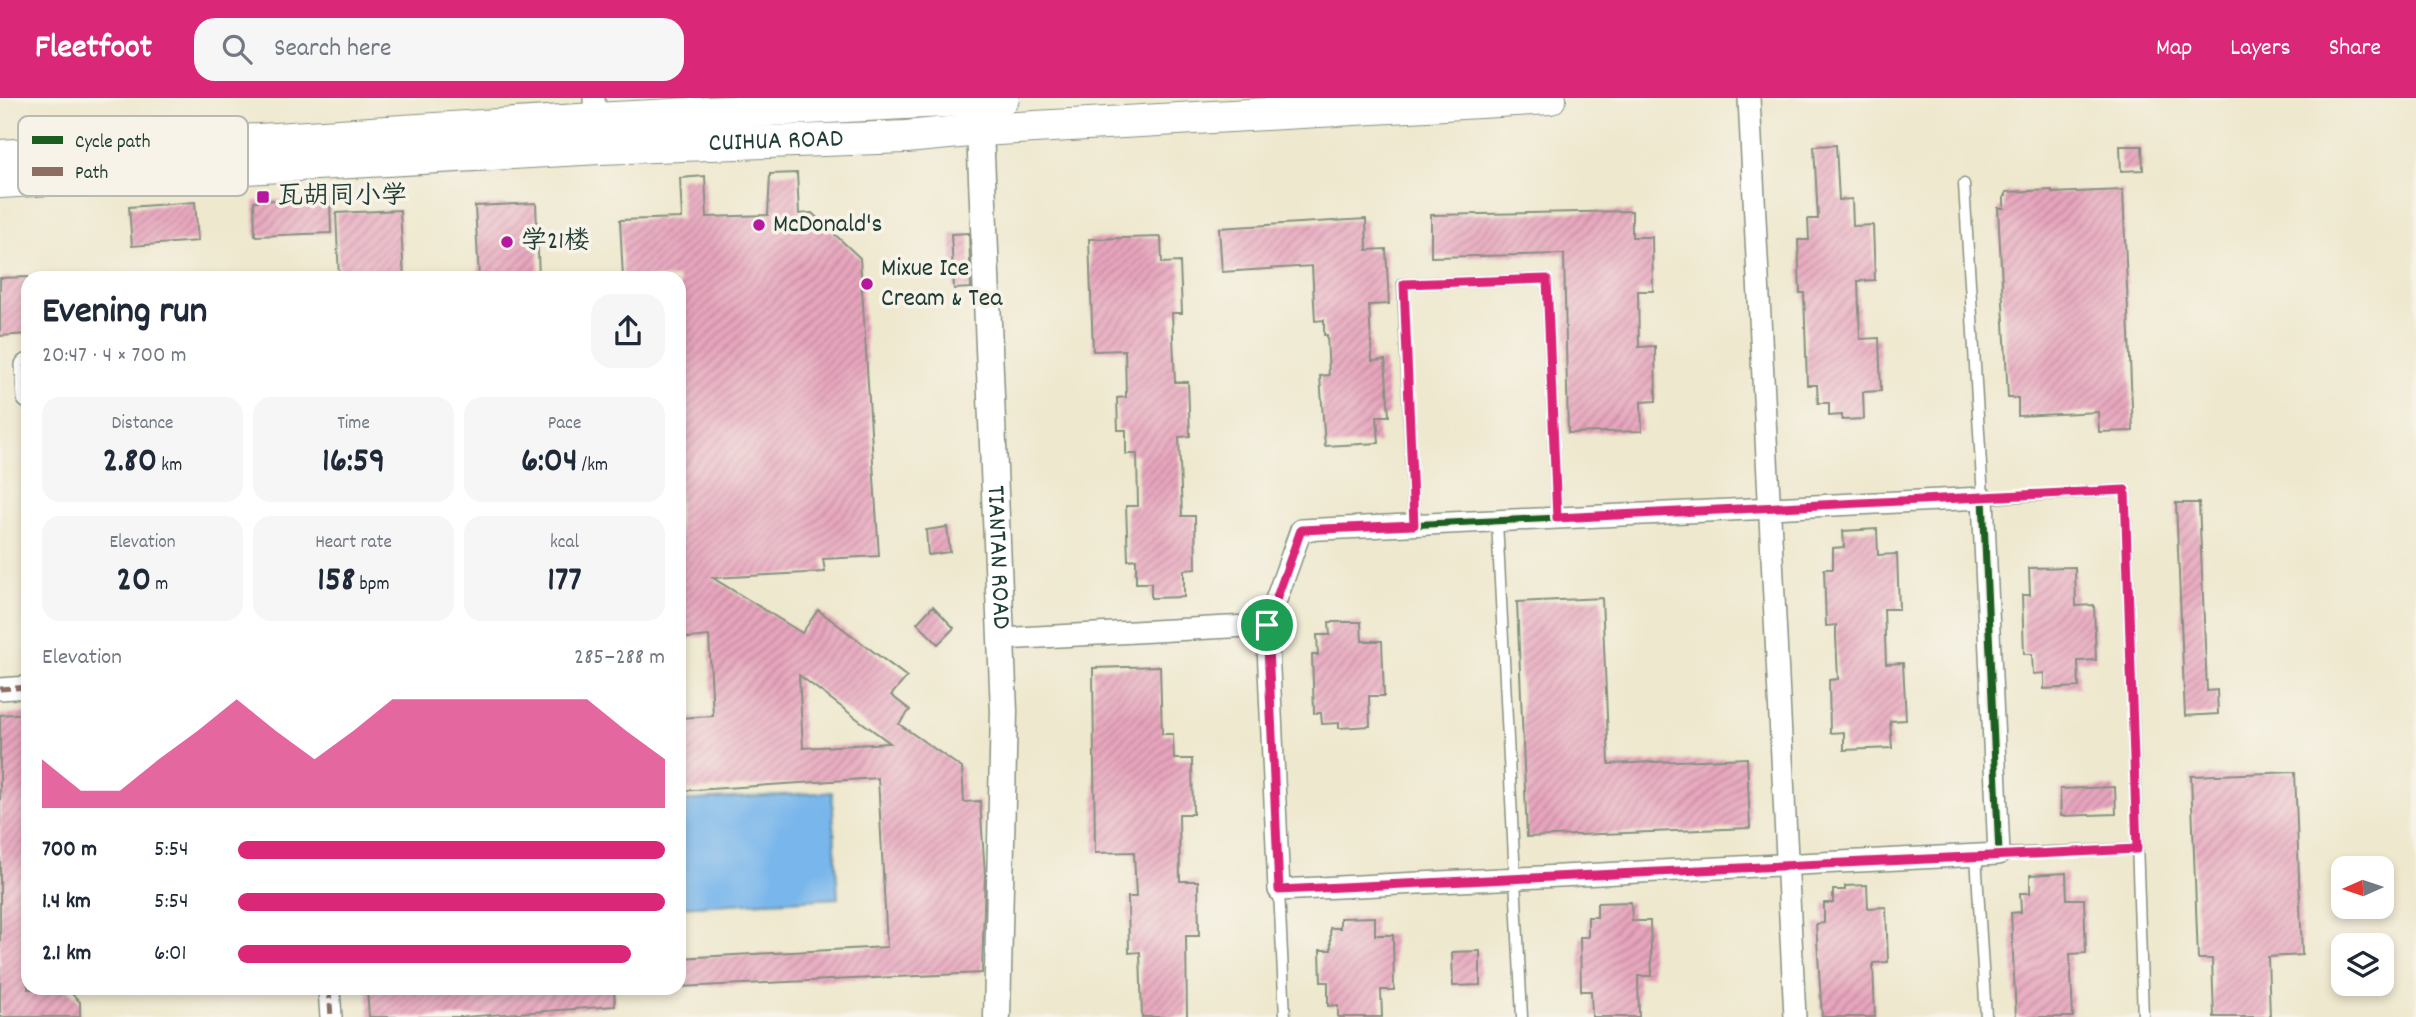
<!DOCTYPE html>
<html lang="en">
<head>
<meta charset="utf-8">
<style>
  :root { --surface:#fff; --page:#f6f6f7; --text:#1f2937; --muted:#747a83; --accent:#db2777 }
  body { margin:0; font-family:Dekko,"LXGW WenKai TC",sans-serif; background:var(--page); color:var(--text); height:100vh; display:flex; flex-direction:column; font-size:26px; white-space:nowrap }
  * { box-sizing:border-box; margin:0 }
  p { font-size:23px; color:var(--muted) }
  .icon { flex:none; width:38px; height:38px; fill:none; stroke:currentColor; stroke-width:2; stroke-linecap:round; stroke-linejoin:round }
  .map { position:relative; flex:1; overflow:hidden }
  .sheet { position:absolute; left:21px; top:173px; width:665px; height:724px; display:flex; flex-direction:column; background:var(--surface); border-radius:21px; box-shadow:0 4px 10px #0003 }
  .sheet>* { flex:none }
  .needle { width:46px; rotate:267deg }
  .tools { position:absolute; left:2331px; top:758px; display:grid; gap:14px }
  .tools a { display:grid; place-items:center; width:63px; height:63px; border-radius:14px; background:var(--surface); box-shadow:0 4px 10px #0003; font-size:35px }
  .pin { position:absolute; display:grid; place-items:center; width:60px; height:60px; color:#fff; margin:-30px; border:4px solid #fff; border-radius:50%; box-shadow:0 2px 7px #0007 }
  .round { display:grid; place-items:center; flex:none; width:74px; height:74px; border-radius:21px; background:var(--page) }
  .head { display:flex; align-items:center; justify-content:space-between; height:119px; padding:0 21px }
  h1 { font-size:38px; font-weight:700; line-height:52px }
  .metrics { display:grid; grid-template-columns:repeat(3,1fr); gap:10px; height:119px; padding:7px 21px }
  .metrics div { display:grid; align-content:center; border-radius:18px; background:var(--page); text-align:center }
  .metrics b { font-size:35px; font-weight:700 }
  .metrics small { font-size:19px; font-weight:400 }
  .metrics p { font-size:19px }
  .chart { height:196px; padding:14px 21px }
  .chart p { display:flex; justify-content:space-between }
  .chart svg { width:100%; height:126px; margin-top:7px; fill:var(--accent); opacity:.7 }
  ul { padding:0 21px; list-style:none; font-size:23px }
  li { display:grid; grid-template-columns:112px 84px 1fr; align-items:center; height:52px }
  li i { height:18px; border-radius:9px; background:var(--accent) }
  header { display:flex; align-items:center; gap:42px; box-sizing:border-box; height:98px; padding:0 35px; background:var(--accent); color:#fff }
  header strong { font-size:33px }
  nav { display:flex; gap:38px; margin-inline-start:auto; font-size:24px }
  .search { width:490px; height:63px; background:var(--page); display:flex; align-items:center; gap:18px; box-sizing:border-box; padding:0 24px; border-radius:21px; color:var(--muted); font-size:26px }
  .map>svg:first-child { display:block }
  .water { fill:#78b6eb; stroke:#4c7a90; stroke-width:2 }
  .building { fill:url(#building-hatch); fill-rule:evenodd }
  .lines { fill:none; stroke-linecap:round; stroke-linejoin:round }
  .service-casing { stroke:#869281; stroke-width:13 }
  .minor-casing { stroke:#869281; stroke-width:24 }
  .tertiary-casing { stroke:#869281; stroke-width:29 }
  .secondary-casing { stroke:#869281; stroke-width:34 }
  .service { stroke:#fff; stroke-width:10 }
  .minor { stroke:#fff; stroke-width:21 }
  .tertiary { stroke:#fff; stroke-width:26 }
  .secondary { stroke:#fff; stroke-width:32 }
  .quiet { stroke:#8d6e63; stroke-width:5; stroke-dasharray:10 5; stroke-linecap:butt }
  .cycleway-casing { stroke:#f7f3e8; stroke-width:11 }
  .cycleway { stroke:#1b5e20; stroke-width:7 }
  .route-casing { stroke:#fff; stroke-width:14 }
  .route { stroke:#db2777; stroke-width:9 }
  .poi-dot { fill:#b5179e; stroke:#f7f3e8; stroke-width:2.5 }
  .labels { text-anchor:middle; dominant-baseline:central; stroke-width:7; stroke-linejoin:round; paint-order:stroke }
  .street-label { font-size:26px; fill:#1f3d34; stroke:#f7f3e8 }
  .poi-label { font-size:26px; fill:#1f3d34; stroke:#f7f3e8; text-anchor:start }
  .key { fill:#f7f3e8; stroke:#b6bcb2; stroke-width:2 }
  .key-label { font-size:19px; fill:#1f3d34 }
</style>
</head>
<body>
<header>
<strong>Fleetfoot</strong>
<div class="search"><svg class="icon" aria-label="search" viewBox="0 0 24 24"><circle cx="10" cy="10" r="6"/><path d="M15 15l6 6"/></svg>Search here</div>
<nav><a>Map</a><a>Layers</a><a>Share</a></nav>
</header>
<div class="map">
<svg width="2416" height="919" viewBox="0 0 2416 919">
  <defs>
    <pattern id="building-hatch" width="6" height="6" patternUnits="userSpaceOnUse" patternTransform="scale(1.75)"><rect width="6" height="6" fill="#e8a5bd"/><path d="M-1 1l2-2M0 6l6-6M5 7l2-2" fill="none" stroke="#bb889a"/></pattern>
  </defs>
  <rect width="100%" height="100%" fill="#f7f3e8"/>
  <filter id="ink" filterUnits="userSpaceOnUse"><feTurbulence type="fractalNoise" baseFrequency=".0143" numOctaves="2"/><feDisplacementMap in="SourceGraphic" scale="14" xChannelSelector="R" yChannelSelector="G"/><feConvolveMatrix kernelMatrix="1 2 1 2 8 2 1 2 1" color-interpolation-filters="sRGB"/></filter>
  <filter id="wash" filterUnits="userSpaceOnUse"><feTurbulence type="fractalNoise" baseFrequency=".00686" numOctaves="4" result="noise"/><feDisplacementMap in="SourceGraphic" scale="28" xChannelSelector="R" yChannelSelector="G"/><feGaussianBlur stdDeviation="1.57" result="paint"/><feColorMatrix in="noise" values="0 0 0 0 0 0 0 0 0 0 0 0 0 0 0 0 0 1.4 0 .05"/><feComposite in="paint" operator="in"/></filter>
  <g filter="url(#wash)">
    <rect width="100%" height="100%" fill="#eee8ce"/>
    <!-- water -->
    <path class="water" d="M832,694L838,800L679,809V703Z"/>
    <g id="blocks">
      <!-- building -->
      <path class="building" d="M1836,47L1839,102L1852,101L1853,128L1873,127L1875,182L1858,183L1860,241L1879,240L1881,293L1863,294L1864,321L1842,322V317L1829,318V305H1818L1817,287H1807L1804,195H1800L1798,142H1809L1808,121H1818L1814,48Z
        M2120,48H2142L2143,72L2121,73Z
        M797,75L799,116L812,115L860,160L879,458L823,461L825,474L713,480L802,535L818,512L907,579L891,597L910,612L899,626L962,670L964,704L980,703L985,776L982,875L679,889V860L887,849L878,680L679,693V620L713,618L709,538L679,541V180H623L620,122L682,120L680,80L705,78L707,119L768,117L770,76ZM799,577L852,617L890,645L803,650Z
        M2052,92V95L2123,92L2133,333L2099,334L2098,314L2018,318V300H2008L1998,110H2004V98H2006V94Z
        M330,100L331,135L255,138L254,103Z
        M195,104L198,143L132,148L129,109Z
        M536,105L539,180H479L475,108Z
        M400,112L404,180H339L336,115Z
        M1632,113V139H1652L1653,193H1638L1639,249L1655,248L1656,303L1641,304L1642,333L1568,335L1564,156L1431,159V117Z
        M1366,121L1367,152L1386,151L1389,206L1369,207L1372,263L1385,262L1389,318H1377L1379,345L1325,348L1320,278L1329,277L1327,237H1324V222L1315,223L1312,168L1222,174L1219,130Z
        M969,135L971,190L954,191L951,136Z
        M1161,139L1162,165L1180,164L1182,215H1172L1175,284H1188L1190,338L1179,339L1182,418H1195L1196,471L1184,472V499L1151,500V485H1136V461L1128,462L1126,408H1138L1137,356H1126V332H1118L1117,300L1126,299L1125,252L1093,253L1089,141Z
        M28,179V236L0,238V180Z
        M2176,405H2199L2207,593L2217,592L2218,616L2185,618Z
        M947,429L950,454L928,457L926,432Z
        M1877,431L1878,457L1897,456L1899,511H1884L1886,566L1903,565L1906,622L1890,623L1892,650L1844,652V634L1830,635L1829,582L1838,581L1836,539V527L1826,528L1824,471H1833V450L1844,449L1843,433Z
        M2075,469L2076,508L2094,507L2096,562L2078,563L2079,589L2044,591V575L2033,576L2032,556H2024L2022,497H2030L2029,470Z
        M1602,500L1609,666L1747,660L1750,730L1527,739L1517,504Z
        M933,508L954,530L938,546L917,525Z
        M1329,524H1361L1362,543H1382L1384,598H1369L1370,628L1339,630V625L1322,626L1321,615H1314L1312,557H1318L1317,537H1330Z
        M1160,568L1162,636H1173L1174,661H1192L1193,716H1179L1180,783H1198L1199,838H1186L1187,919H1142L1140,854L1129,855L1128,799H1136L1134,754L1095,755L1093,570Z
        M28,615V891H67L80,904V919H0V617Z
        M2295,674L2302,857L2268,859L2270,919H2214L2212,861H2198L2191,678Z
        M2115,689L2116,716L2061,718L2060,691Z
        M2066,775L2067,801H2084L2086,855L2070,856L2073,919H2016L2011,815L2021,814L2020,795H2030V777Z
        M1867,787L1868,810L1886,809L1888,864L1873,865L1875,919H1822L1816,826L1824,825V805H1833V792H1845V788Z
        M1631,804L1632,823H1650L1652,878H1638L1639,919H1592L1591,893H1581L1580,839H1588V819H1597V805Z
        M1375,819V837H1393L1394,892H1381L1382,919H1338V907L1328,908V884H1321L1320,852H1331L1330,830H1340V820Z
        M1480,853V887L1453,888L1452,854Z
        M367,891H614L615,908L463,919H369Z"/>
    </g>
  </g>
  <g filter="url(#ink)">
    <use href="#blocks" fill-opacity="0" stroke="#869281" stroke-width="2"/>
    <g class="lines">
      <defs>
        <path id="service" d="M1964,86L1983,400L2125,392L2143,919
          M1497,423L1522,919
          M1414,427L1403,186L1547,181L1557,420
          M1999,756L2137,751
          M1976,758L1986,919
          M1279,792L1285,919"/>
        <path id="minor" d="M594,0L595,21
          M1749,0L1795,919
          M26,267L28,300
          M1983,400L1999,756L1279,792L1267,527L1301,432Z
          M1001,541L1267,527
          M0,591L28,589
          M329,891L331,919"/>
        <g id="tertiary">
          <path id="s1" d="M976,12L980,32L1004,613L997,919"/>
        </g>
        <g id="secondary">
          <path d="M0,58L595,21L1003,0"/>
          <path id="s2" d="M0,84L599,50L906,39L980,32L1550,0"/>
        </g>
      </defs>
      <!-- service casing -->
      <use href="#service" class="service-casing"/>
      <!-- minor casing -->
      <use href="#minor" class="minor-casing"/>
      <!-- tertiary casing -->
      <use href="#tertiary" class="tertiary-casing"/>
      <!-- secondary casing -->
      <use href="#secondary" class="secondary-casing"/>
      <!-- service -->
      <use href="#service" class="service"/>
      <!-- minor -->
      <use href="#minor" class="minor"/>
      <!-- tertiary -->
      <use href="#tertiary" class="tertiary"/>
      <!-- secondary -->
      <use href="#secondary" class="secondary"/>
      <!-- quiet -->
      <path class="quiet" d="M26,267L28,300
        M0,591L28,589
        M329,891L331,919"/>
      <defs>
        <path id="cycleway" d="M1983,400L1999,756L1279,792L1267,527L1301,432Z"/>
      </defs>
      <!-- cycleway casing -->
      <use href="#cycleway" class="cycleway-casing"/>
      <!-- cycleway -->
      <use href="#cycleway" class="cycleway"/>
    </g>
  </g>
  <g class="lines" filter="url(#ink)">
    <defs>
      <path id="route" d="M1547,181L1557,420L2125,392L2137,751L1279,792L1267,527L1301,432L1414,427L1404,186Z"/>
    </defs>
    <!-- route casing -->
    <use href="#route" class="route-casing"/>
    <!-- route -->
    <use href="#route" class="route"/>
  </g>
  <!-- markers -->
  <g class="poi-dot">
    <rect x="256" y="92" width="14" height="14" rx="3.5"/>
    <circle cx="759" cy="127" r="7"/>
    <circle cx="507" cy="144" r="7"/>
    <circle cx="867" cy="186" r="7"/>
  </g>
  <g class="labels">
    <!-- street labels -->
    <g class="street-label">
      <text stroke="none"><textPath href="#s2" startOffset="777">CUIHUA ROAD</textPath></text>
      <text stroke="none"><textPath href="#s1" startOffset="448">TIANTAN ROAD</textPath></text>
    </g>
    <!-- poi labels -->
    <g class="poi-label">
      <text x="277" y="99">瓦胡同小学</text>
      <text x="773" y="127">McDonald's</text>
      <text x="521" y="144">学21楼</text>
      <text x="881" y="171">Mixue Ice<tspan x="881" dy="30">Cream &amp; Tea</tspan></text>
    </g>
  </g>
  <!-- legend -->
  <rect x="18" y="18" width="230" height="80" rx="10" class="key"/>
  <rect x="32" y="38" width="31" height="8" fill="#1b5e20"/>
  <rect x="32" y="69" width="31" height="9" fill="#8d6e63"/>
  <g class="key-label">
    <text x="75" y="49">Cycle path</text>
    <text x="75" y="80">Path</text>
  </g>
</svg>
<div class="tools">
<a><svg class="needle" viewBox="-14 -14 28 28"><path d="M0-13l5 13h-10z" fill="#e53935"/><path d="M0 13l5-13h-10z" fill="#747a83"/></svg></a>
<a><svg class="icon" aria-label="layers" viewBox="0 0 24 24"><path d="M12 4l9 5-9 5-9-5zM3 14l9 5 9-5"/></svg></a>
</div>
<div class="pin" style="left:1267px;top:527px;background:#1e9e55"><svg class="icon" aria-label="arrive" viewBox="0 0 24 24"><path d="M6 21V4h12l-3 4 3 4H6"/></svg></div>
<section class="sheet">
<div class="head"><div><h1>Evening run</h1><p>20:47 · 4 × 700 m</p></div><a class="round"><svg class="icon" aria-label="share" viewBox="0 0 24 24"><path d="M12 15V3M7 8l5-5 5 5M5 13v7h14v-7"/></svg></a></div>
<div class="metrics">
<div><p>Distance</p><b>2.80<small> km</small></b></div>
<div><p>Time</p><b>16:59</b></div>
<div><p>Pace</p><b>6:04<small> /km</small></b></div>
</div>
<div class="metrics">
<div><p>Elevation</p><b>20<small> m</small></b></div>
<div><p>Heart rate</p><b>158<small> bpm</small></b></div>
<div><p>kcal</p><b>177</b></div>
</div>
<div class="chart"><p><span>Elevation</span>285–288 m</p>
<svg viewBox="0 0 160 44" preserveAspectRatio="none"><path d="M0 44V27L10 38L20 38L30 27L40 17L50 6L60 17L70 27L80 17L90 6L100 6L110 6L120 6L130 6L140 6L150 17L160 27V44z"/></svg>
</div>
<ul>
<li><b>700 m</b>5:54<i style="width:100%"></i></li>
<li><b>1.4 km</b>5:54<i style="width:100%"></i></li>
<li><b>2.1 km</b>6:01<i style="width:92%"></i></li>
</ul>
</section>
</div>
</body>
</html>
